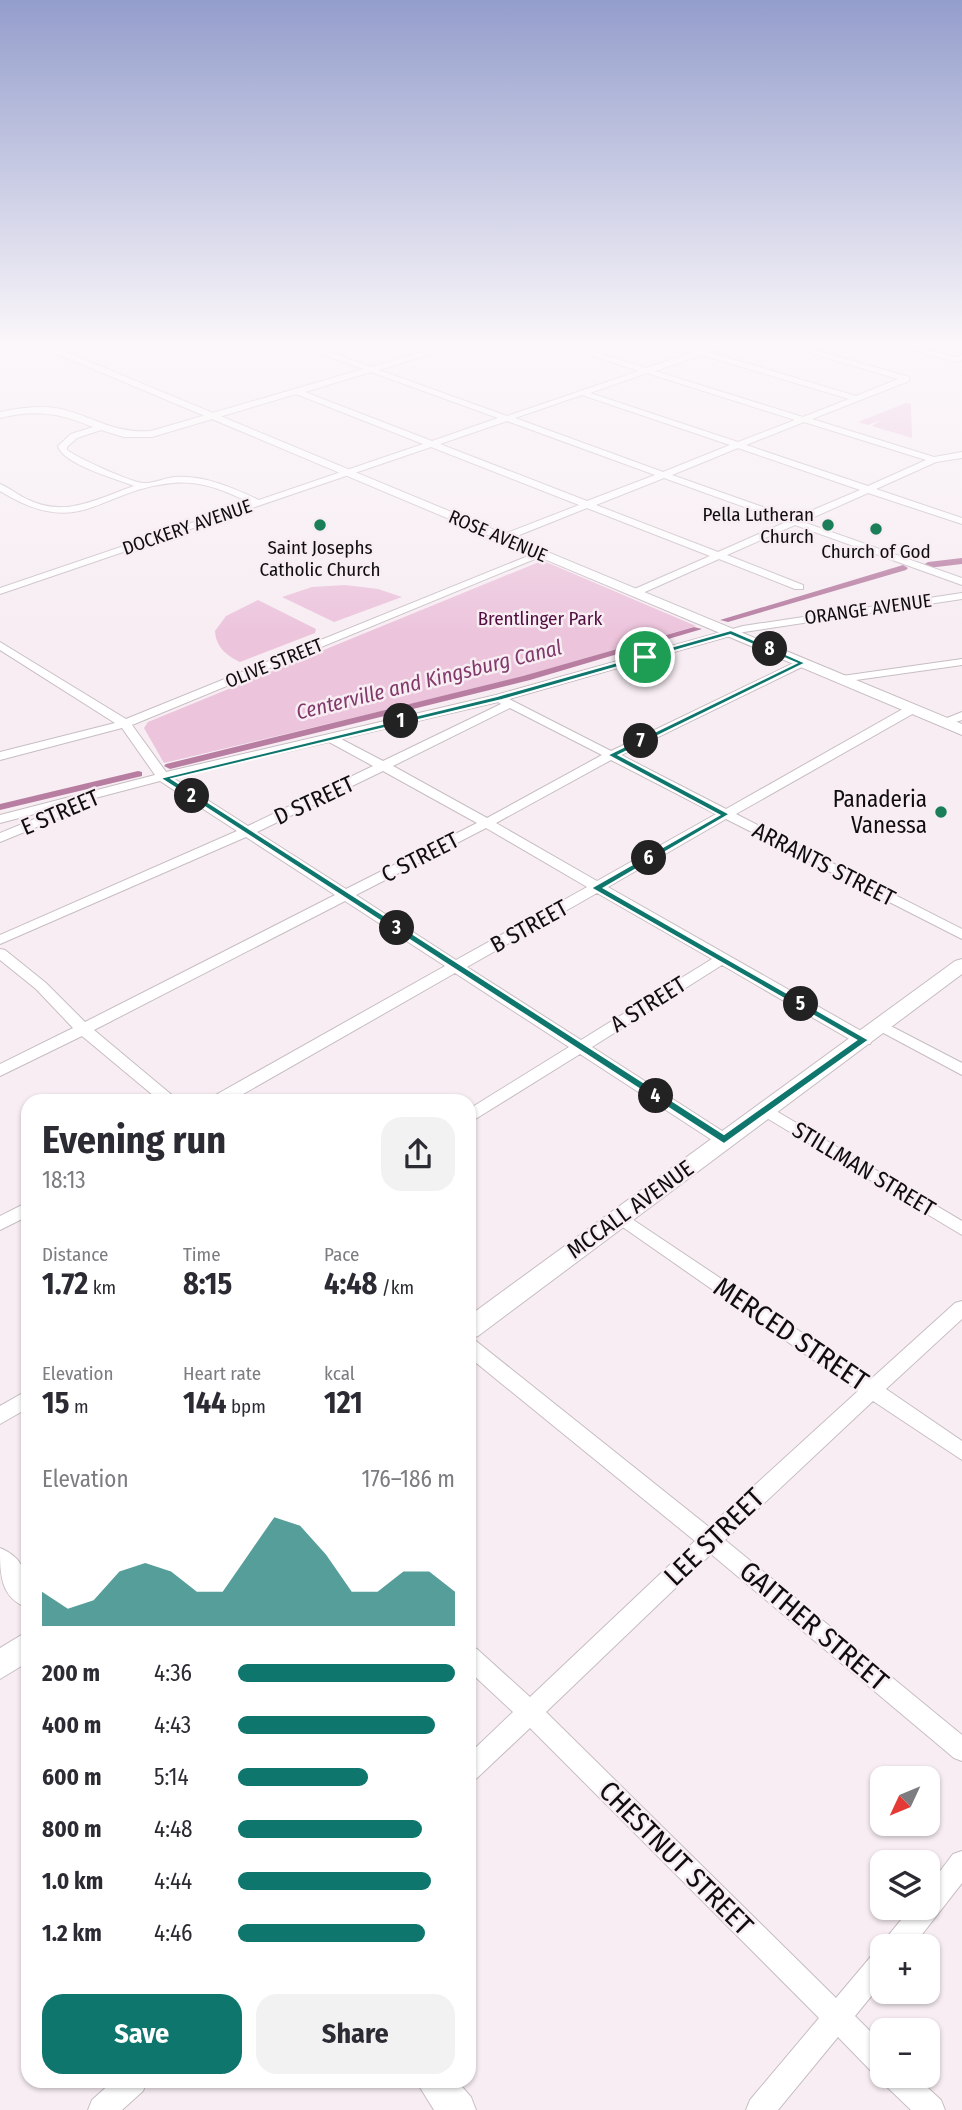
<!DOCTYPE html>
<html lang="en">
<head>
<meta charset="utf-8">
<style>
  :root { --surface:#fff; --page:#f2f2f3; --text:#2b2b33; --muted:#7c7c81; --accent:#0f766e }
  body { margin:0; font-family:"Fira Sans Condensed",sans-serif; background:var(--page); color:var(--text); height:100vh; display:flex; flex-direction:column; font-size:26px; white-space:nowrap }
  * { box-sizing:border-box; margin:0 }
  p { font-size:23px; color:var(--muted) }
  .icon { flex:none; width:38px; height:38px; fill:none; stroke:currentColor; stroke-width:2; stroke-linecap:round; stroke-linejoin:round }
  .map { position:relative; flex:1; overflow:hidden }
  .panel { position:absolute; left:21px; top:1094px; width:455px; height:994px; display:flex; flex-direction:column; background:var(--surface); border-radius:21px; box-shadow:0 2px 5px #0004 }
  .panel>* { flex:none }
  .needle { width:46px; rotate:226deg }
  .controls { position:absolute; left:870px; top:1766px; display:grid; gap:14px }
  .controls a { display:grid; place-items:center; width:70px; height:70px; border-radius:14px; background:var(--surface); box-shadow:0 2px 5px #0004; font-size:35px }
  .pin { position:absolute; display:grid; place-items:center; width:60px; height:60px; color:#fff; margin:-30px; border:4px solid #fff; border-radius:50%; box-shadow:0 2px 7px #0007 }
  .km { position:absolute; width:35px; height:35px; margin:-18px; border-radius:50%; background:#222; color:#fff; font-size:19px; line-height:35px; text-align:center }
  .round { display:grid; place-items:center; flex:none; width:74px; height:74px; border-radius:21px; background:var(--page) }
  .summary { display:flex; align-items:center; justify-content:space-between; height:119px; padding:0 21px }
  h1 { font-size:38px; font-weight:700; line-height:52px }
  .metrics { display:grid; grid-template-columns:repeat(3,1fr); gap:10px; height:119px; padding:7px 21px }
  .metrics div { display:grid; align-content:center }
  .metrics b { font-size:30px; font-weight:700 }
  .metrics small { font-size:19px; font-weight:400 }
  .metrics p { font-size:19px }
  .chart { height:196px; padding:14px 21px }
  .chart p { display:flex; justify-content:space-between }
  .chart svg { width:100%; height:126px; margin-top:7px; fill:var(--accent); opacity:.7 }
  .primary-button { display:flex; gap:14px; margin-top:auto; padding:14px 21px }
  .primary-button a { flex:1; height:80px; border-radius:21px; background:var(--accent); color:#fff; font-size:28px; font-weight:700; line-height:80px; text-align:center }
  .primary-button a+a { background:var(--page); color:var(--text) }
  ul { padding:0 21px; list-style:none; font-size:23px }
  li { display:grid; grid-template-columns:112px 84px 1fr; align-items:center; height:52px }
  li i { height:18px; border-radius:9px; background:var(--accent) }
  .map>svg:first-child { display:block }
  .green { fill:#ecc4dc }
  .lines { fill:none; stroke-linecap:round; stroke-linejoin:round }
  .canal { fill:#b77ea2; fill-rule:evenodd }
  .street-casing { stroke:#c7bdc3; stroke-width:2 }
  .secondary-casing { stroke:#c7bdc3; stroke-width:2 }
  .street { fill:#fff; fill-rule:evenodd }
  .secondary { fill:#fff; fill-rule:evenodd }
  .route { fill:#0f766e; stroke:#fff; stroke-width:2; fill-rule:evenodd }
  .poi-dot { fill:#1a7f58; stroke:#f7edf3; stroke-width:2.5 }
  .labels { text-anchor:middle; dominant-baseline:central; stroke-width:5; stroke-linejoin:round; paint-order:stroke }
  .far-poi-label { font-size:19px; fill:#100d0f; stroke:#f7edf3 }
  .far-street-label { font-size:19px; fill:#100d0f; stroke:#f7edf3 }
  .far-park-label { font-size:19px; fill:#530e40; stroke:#f7edf3 }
  .far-water-label { font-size:21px; font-style:italic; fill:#803969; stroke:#f7edf3 }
  .poi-label { font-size:23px; fill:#100d0f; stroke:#f7edf3; text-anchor:end }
  .street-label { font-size:23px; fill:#100d0f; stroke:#f7edf3 }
  .near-street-label { font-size:28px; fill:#100d0f; stroke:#f7edf3 }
</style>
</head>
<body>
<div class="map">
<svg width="962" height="2110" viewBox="0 0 962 2110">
  <rect width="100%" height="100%" fill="#f7edf3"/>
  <!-- green -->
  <path class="green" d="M906,403L911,404L912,438L872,426L881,420L868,425L858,422Z
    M539,562H546L696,626L507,681L164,763L144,728L148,722Z
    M345,585L378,589L402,597L334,622L282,597L312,587Z
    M258,600L316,629L315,633L240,662C226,655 216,647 215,631L226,616Z"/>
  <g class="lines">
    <!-- canal -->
    <path class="canal" d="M962,558V564L928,568L923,565L928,562Z
      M903,565L908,568L906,570L728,622L720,620Z
      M694,627L702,629L530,680L170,769L164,766L166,764L523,676Z
      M138,771L142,772V776L0,810V804Z"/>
    <defs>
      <path id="street" d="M33,342L42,343L0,354V350Z
        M290,342H301L371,367L457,342H469L379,370L507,416L639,371L550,342H561L646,368L724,342H735L709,352L856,396L898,379L774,342H786L909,377V381L812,419L934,457L962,452V458L936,462L876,489L962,518V524L868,493L803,522L962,578V585L795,525L727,555L803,585V589H795L719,559L638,595H630V591L710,556L587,508L507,540H499V536L579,505L431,447L0,594V588L250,503C226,491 201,480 173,483C98,490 81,541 0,491V484C10,488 19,496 29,500C66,518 99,498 134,486C117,479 62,464 58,446L71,434L93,427C61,413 34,409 0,418V412C20,408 40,405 61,409C94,417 115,434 151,431L363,369ZM702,355L849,399L803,417L655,371ZM371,372L498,418L432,441L305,392ZM647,373L795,420L738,442L590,393ZM296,394L423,444L259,500C233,488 205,475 175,477C165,478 152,484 143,483C128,481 80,459 67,450V447L77,438L101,430L124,437H152ZM582,395L730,445L663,472L515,418ZM507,421L655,475L587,501L440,444ZM804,422L926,460L868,486L746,445ZM738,448L860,490L794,518L672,475ZM664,478L786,522L718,552L596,505Z
        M888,342H900L954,357L962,355V360L955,362Z
        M538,552L547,554L132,725L166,772L496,695L743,626L962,593V599L744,632L509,699L611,751L798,661H806V665L621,755L726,809L908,706H916V712L736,814L962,929V939L726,819L608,887L870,1036L872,1040L870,1044H858L722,965L592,1047L730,1136L732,1140L730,1144H718L580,1054L469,1123V1109L569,1047L455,973L231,1101H210L212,1097L445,966L345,901L94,1030L179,1101H160L82,1036L0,1076V1064L73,1028L36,989L0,960V949L5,950L46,983L85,1022L335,895L246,837L0,944V935L237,831L160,781L0,823V815L155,775L122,728L0,760V752L115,723L0,650V642L126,719ZM498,702L501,704L383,761L341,739ZM510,708L602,755L487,818L393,766ZM329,742L373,766L248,826L173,778ZM611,760L716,814L597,881L496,823ZM383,771L477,823L346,889L257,832ZM486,828L587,887L456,960L356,895ZM597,893L712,959L581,1040L467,967Z
        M962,659V665L842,682L836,679L842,676Z
        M962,712V720L943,726L937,722Z
        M66,806L72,810L71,813L0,842V833Z
        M881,1021L962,1063V1075L876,1029L873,1026Z
        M766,1105L962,1221V1235L760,1114L758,1110L760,1106Z
        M28,1202V1216L0,1230V1216Z
        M620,1211L871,1379L955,1303L962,1301V1319L886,1389L962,1441V1460L873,1401L725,1540L962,1735V1761L954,1758L711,1554L546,1712L836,1998L873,1954L882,1950V1983L855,2016L882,2043V2076L872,2072L838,2037L778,2110H746L750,2100L819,2018L530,1728L477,1778L469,1782V1754L513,1712L469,1671V1646L477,1649L530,1697L695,1541L469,1357V1339L476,1341L709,1527L858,1391L614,1221L611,1217L614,1213Z
        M28,1390V1408L0,1424V1406Z
        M962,1851V1883L913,1946H883L887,1937L911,1908H928V1887L953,1854Z
        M882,2076H915L941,2100L945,2110H911L886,2086Z
        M113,2081H147L143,2091L122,2110H88L92,2100Z"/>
      <path id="secondary" d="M29,342H42L962,724V735Z
        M962,959V974L478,1336L469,1339V1316L955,961Z
        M0,1548C28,1559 28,1582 28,1608C0,1598 0,1574 0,1548Z
        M28,1631V1662L0,1679V1648Z
        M416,2081H457L471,2097L476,2110H434Z"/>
    </defs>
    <!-- street casing -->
    <use href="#street" class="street-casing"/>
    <!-- secondary casing -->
    <use href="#secondary" class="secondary-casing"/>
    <!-- street -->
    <use href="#street" class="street"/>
    <!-- secondary -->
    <use href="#secondary" class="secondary"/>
  </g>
  <!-- sky -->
  <linearGradient id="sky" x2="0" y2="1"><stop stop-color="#949ecc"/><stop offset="0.54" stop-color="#fbf7fa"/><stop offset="1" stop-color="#fbf7fa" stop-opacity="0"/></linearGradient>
  <rect width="962" height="637" fill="url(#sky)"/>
  <!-- route -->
  <path class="route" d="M731,630L806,663L619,755L730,814L604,888L869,1040L724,1144L160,778L497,696ZM730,635L796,663L607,755L719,815L591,888L856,1040L724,1134L172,779L502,700Z"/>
  <!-- markers -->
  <g class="poi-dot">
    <circle cx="320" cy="525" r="7"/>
    <circle cx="828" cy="525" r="7"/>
    <circle cx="876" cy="529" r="7"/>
    <circle cx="941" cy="812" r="7"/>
  </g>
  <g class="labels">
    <!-- far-poi labels -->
    <g class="far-poi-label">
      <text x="814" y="514" text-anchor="end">Pella Lutheran<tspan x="814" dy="22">Church</tspan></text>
      <text x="320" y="547">Saint Josephs<tspan x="320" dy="22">Catholic Church</tspan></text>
      <text x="876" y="551">Church of God</text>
    </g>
    <!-- far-street labels -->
    <g class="far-street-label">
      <text transform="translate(187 527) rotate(-19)">DOCKERY AVENUE</text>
      <text transform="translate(498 536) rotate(23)">ROSE AVENUE</text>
      <text transform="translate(868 609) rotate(-8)">ORANGE AVENUE</text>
      <text transform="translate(274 663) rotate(-22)">OLIVE STREET</text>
    </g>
    <!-- far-park labels -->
    <g class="far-park-label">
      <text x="540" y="618">Brentlinger Park</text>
    </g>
    <!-- far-water labels -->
    <g class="far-water-label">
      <text transform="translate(429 680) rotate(-14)">Centerville and Kingsburg Canal</text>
    </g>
    <!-- poi labels -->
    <g class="poi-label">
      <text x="927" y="799">Panaderia<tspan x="927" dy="26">Vanessa</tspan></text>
    </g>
    <!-- street labels -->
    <g class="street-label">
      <text transform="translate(314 800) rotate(-25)">D STREET</text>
      <text transform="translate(60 812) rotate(-23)">E STREET</text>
      <text transform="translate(420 857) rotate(-27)">C STREET</text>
      <text transform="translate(824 864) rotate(27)">ARRANTS STREET</text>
      <text transform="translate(529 926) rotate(-29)">B STREET</text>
      <text transform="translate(648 1004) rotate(-32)">A STREET</text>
      <text transform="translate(864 1169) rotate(31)">STILLMAN STREET</text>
      <text transform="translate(630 1209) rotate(-36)">MCCALL AVENUE</text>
    </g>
    <!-- near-street labels -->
    <g class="near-street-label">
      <text transform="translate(791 1334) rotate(34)">MERCED STREET</text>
      <text transform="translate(714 1537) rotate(-44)">LEE STREET</text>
      <text transform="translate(814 1626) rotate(40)">GAITHER STREET</text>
      <text transform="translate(676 1858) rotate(45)">CHESTNUT STREET</text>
    </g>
  </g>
</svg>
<div class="controls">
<a><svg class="needle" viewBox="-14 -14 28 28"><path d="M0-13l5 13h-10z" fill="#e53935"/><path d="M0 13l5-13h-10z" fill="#7c7c81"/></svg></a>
<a><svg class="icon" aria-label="layers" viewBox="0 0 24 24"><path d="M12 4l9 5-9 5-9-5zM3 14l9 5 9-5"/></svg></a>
<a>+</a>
<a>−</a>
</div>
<div class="pin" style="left:645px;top:657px;background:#1e9e55"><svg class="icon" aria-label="arrive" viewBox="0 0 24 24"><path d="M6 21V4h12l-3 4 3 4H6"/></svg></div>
<b class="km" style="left:401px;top:721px">1</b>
<b class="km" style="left:192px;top:796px">2</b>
<b class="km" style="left:397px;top:928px">3</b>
<b class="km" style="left:656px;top:1096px">4</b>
<b class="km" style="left:801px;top:1004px">5</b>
<b class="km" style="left:649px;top:858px">6</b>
<b class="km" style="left:641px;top:741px">7</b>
<b class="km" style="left:770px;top:649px">8</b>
<section class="panel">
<div class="summary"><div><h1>Evening run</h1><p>18:13</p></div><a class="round"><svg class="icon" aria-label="share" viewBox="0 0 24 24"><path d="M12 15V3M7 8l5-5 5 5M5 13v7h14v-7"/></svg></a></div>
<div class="metrics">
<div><p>Distance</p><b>1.72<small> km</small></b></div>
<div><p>Time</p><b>8:15</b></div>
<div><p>Pace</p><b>4:48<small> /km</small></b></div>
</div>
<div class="metrics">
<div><p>Elevation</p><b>15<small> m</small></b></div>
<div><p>Heart rate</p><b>144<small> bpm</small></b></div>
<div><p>kcal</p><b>121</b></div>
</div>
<div class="chart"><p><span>Elevation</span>176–186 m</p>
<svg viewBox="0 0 160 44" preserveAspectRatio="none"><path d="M0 44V32L10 38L20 35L30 25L40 22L50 25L60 32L70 32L80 19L90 6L100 9L110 19L120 32L130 32L140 25L150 25L160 32V44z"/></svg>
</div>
<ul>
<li><b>200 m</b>4:36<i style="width:100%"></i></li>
<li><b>400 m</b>4:43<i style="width:91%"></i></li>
<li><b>600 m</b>5:14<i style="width:60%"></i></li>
<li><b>800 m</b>4:48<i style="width:85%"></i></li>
<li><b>1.0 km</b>4:44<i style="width:89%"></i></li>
<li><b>1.2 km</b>4:46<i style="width:86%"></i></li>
</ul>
<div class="primary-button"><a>Save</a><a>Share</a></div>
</section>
</div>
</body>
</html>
